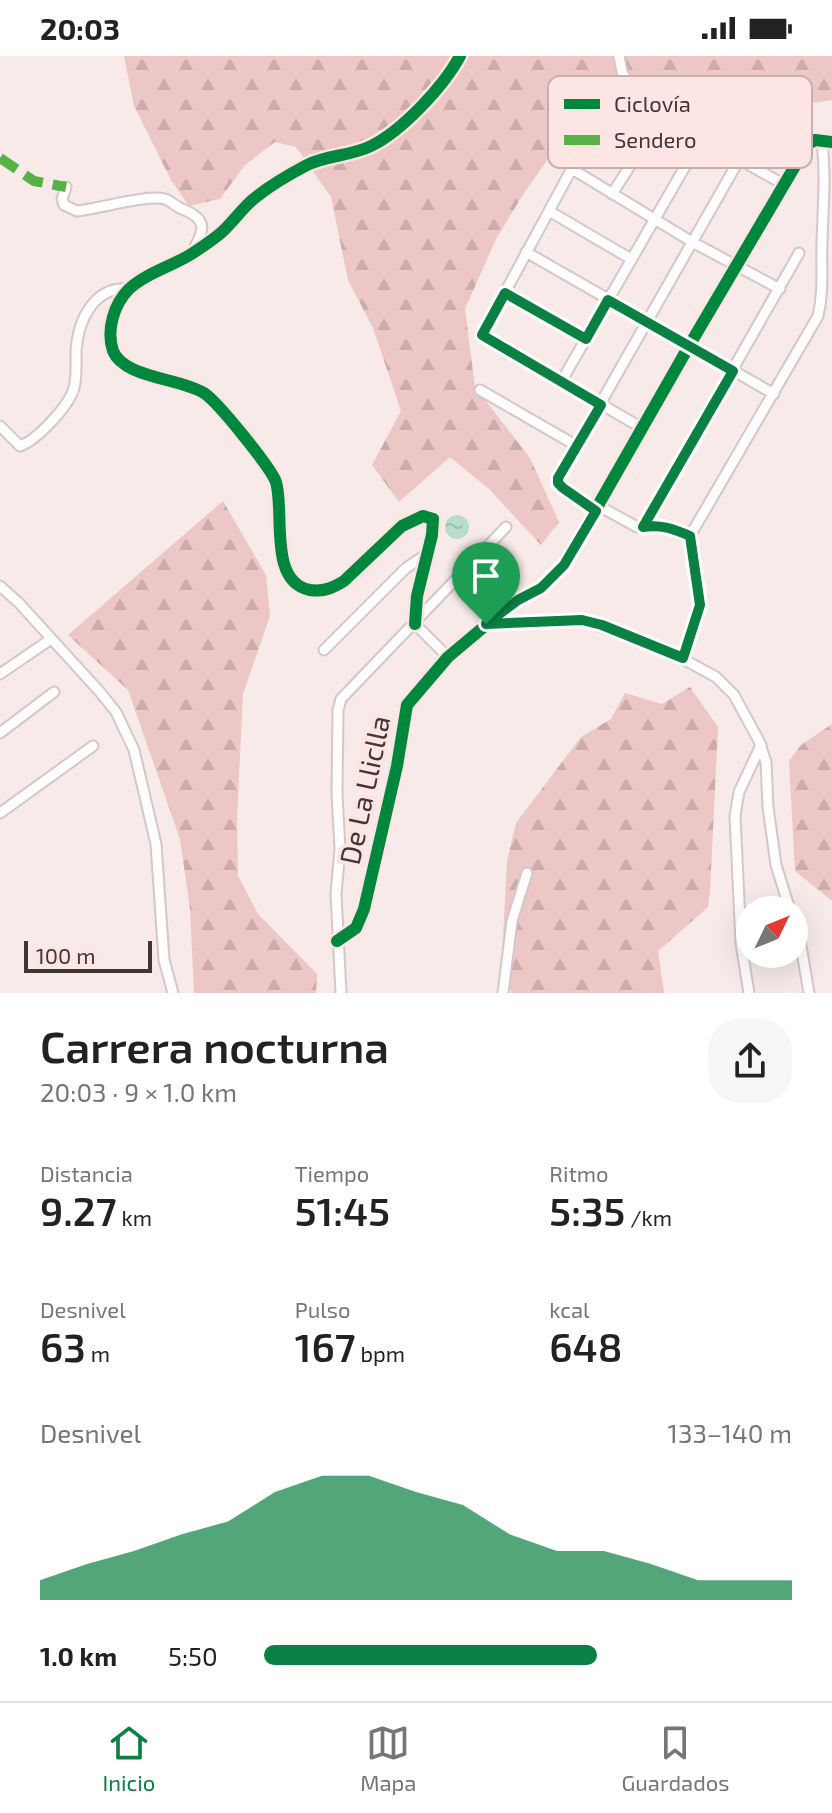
<!DOCTYPE html>
<html lang="es">
<head>
<meta charset="utf-8">
<style>
  :root { --surface:#fff; --page:#f6f6f6; --text:#222; --muted:#767676; --line:#e0e0e0; --accent:#0b8043 }
  body { margin:0; font-family:"Exo 2",sans-serif; background:var(--page); color:var(--text); height:100vh; display:flex; flex-direction:column; font-size:30px; white-space:nowrap }
  * { box-sizing:border-box; margin:0 }
  p { font-size:26px; color:var(--muted) }
  .icon { flex:none; width:44px; height:44px; fill:none; stroke:currentColor; stroke-width:2; stroke-linecap:round; stroke-linejoin:round }
  .map { position:relative; height:937px; overflow:hidden }
  .panel { display:flex; flex-direction:column; background:var(--surface); flex:1 }
  .panel>* { flex:none }
  .needle { width:52px; rotate:47deg }
  .buttons { position:absolute; left:736px; top:840px; display:grid; gap:16px }
  .buttons a { display:grid; place-items:center; width:72px; height:72px; border-radius:50%; background:var(--surface); box-shadow:0 8px 32px #0002; font-size:40px }
  .scale { position:absolute; left:24px; bottom:20px; width:128px; box-sizing:border-box; padding-left:8px; border:4px solid #413535; border-top:0; font-size:22px; line-height:28px; white-space:nowrap; color:#413535; -webkit-text-stroke:6px #fde5e3; paint-order:stroke }
  .pin { position:absolute; display:grid; place-items:center; width:68px; height:68px; color:#fff; margin:-82px -34px; border-radius:50% 50% 50% 0; rotate:-45deg; box-shadow:0 0 8px #0007 }
  .pin .icon { rotate:45deg }
  .round { display:grid; place-items:center; flex:none; width:84px; height:84px; border-radius:32px; background:var(--page) }
  .headline { display:flex; align-items:center; justify-content:space-between; height:136px; padding:0 40px }
  h1 { font-size:44px; font-weight:600; line-height:60px }
  .figures { display:grid; grid-template-columns:repeat(3,1fr); gap:12px; height:136px; padding:8px 40px }
  .figures div { display:grid; align-content:center }
  .figures b { font-size:40px; font-weight:600 }
  .figures small { font-size:22px; font-weight:400 }
  .figures p { font-size:22px }
  .chart { height:224px; padding:16px 40px }
  .chart p { display:flex; justify-content:space-between }
  .chart svg { width:100%; height:144px; margin-top:8px; fill:var(--accent); opacity:.7 }
  ul { padding:0 40px; list-style:none; font-size:26px }
  li { display:grid; grid-template-columns:128px 96px 1fr; align-items:center; height:60px }
  li i { height:20px; border-radius:10px; background:var(--accent) }
  .status { display:flex; justify-content:space-between; align-items:center; height:56px; padding:0 40px; background:var(--surface); direction:ltr }
  .status svg { height:22px; fill:currentColor }
  .tab-bar { display:flex; justify-content:space-around; align-items:center; height:112px; border-top:2px solid var(--line); background:var(--surface); font-size:22px; color:var(--muted) }
  .tab-bar a { display:grid; justify-items:center; gap:4px }
  .tab-bar .current { color:var(--accent) }
  .map>svg:first-child { display:block }
  .forest { fill:url(#forest-firs) }
  .water { fill:url(#water-ripples) }
  .lines { fill:none; stroke-linecap:round; stroke-linejoin:round }
  .minor-casing { stroke:#d3c7c7; stroke-width:13 }
  .minor { stroke:#fefcfc; stroke-width:9 }
  .quiet { stroke:#57b246; stroke-width:10; stroke-dasharray:20 10; stroke-linecap:butt }
  .cycleway-casing { stroke:#fde5e3; stroke-width:17 }
  .cycleway { stroke:#00873e; stroke-width:12 }
  .route-casing { stroke:#fff; stroke-width:16 }
  .route { stroke:#0b8043; stroke-width:10 }
  .labels { text-anchor:middle; dominant-baseline:central; stroke-width:8; stroke-linejoin:round; paint-order:stroke }
  .street-label { font-size:28px; fill:#413535; stroke:#fde5e3 }
  .key { fill:#fde5e3; stroke:#c5b0af; stroke-width:2 }
  .key-label { font-size:22px; fill:#413535 }
</style>
</head>
<body>
<div class="status"><b>20:03</b><svg viewBox="0 0 49 12"><path d="M0 12V9h3v3zM5 12V6h3v6zM10 12V3h3v9zM15 12V0h3v12zM26 1h20v11H26zM47 4h2v5h-2z"/></svg></div>
<div class="map">
<svg width="832" height="937" viewBox="0 0 832 937">
  <defs>
    <pattern id="forest-firs" width="22" height="20" patternUnits="userSpaceOnUse" patternTransform="scale(2)"><rect width="22" height="20" fill="#edc7c5"/><path d="M5 1l3.5 6h-7zM16 11l3.5 6h-7z" fill="#ccacaa"/></pattern>
    <pattern id="water-ripples" width="26" height="14" patternUnits="userSpaceOnUse" patternTransform="scale(2)"><rect width="26" height="14" fill="#b7ddcd"/><path d="M2 4q2-2 4 0t4 0M15 11q2-2 4 0t4 0" fill="none" stroke="#9fbeb1"/></pattern>
  </defs>
  <rect width="100%" height="100%" fill="#f7eae9"/>
  <!-- forest -->
  <path class="forest" d="M124,0H832V44L723,61L668,34L621,50L591,55L564,80L522,140L495,185L465,253L475,331L530,402L559,466L541,489L489,433L450,401L399,446L372,409L401,355L373,272L348,224L331,141L296,91L275,86L245,109L220,143L189,150L171,124L134,50Z
    M223,445L266,519L270,560L243,638L237,762L238,820L258,858L317,918L316,937H194L190,853L180,783L128,634L68,579Z
    M690,631L718,671L710,836L708,851L658,895L664,937H512L501,920L507,805L516,767L581,681L611,663L625,637L662,648Z
    M832,668V845L795,815L789,705L801,689Z"/>
  <!-- water -->
  <path class="water" d="M445 471a12 12 0 1 1 24 0a12 12 0 1 1-24 0Z"/>
  <g class="lines">
    <defs>
      <path id="minor" d="M619,0L622,16L638,42L662,60L783,128
        M590,79L482,279L642,372
        M572,113L694,187L780,233
        M66,131L62,143L64,149L77,155C98,153 148,138 165,143C171,145 176,151 182,153C208,163 205,174 192,196
        M612,138L662,60
        M549,155L631,203
        M526,196L774,338
        M505,237L586,283
        M561,326L702,81
        M480,334L577,390
        M0,370L20,390C37,384 69,350 74,332C77,321 76,307 76,295C78,264 94,230 129,233
        M599,450L637,471L657,469L690,480
        M596,455L563,432L558,427V422L739,104
        M643,471L799,197
        M690,480L818,260C824,235 821,212 822,186C823,152 826,119 822,86
        M0,530L19,547L99,635L116,656L134,694L156,788L164,904L173,937
        M415,568L417,540L432,479L433,463L423,460L402,470L344,525C333,532 323,536 310,534C268,526 285,457 276,426C271,412 218,346 204,337C180,322 124,322 113,295C106,274 114,248 129,233C146,217 173,210 193,197C202,191 213,184 222,176C234,165 243,151 256,141C271,129 290,118 307,109C327,99 351,100 371,90C402,75 444,30 460,0
        M415,568L448,601
        M487,568L582,564L670,596L716,621L734,639L759,685L766,706L768,751L776,809L790,854
        M324,594L406,512L427,498
        M683,602L700,549L690,480
        M0,618L51,583
        M0,677L54,636
        M0,757L93,690
        M794,867L800,884L809,937
        M337,885L356,872L364,853L397,710L407,649L448,601L504,554L541,532L564,509L689,290L808,88L815,84L832,86
        M341,937L336,838L340,793L337,738L338,654L341,643L506,471
        M503,937L512,865L527,817
        M749,937L741,887L735,760L739,736L761,689"/>
    </defs>
    <!-- minor casing -->
    <use href="#minor" class="minor-casing"/>
    <!-- minor -->
    <use href="#minor" class="minor"/>
    <!-- quiet -->
    <path class="quiet" d="M0,102L34,125L66,131"/>
    <defs>
      <path id="cycleway" d="M415,568L417,540L432,479L433,463L423,460L402,470L344,525C333,532 323,536 310,534C268,526 285,457 276,426C271,412 218,346 204,337C180,322 124,322 113,295C106,274 114,248 129,233C146,217 173,210 193,197C202,191 213,184 222,176C234,165 243,151 256,141C271,129 290,118 307,109C327,99 351,100 371,90C402,75 444,30 460,0
        M337,885L356,872L364,853L397,710L407,649L448,601L504,554L541,532L564,509L689,290L808,88L815,84L832,86"/>
    </defs>
    <!-- cycleway casing -->
    <use href="#cycleway" class="cycleway-casing"/>
    <!-- cycleway -->
    <use href="#cycleway" class="cycleway"/>
  </g>
  <g class="lines">
    <defs>
      <path id="route" d="M505,237L586,283L608,244L733,315L643,471C661,468 674,473 690,480L700,549L683,602L602,569L582,564L486,568L518,544L541,532L564,509L596,455L563,432L558,427V422L601,349L482,279Z"/>
    </defs>
    <!-- route casing -->
    <use href="#route" class="route-casing"/>
    <!-- route -->
    <use href="#route" class="route"/>
  </g>
  <g class="labels">
    <!-- street labels -->
    <g class="street-label">
      <text transform="translate(364 734) rotate(-78)">De La Lliclla</text>
    </g>
  </g>
  <!-- legend -->
  <rect x="548" y="20" width="264" height="92" rx="12" class="key"/>
  <rect x="564" y="43" width="36" height="10" fill="#00873e"/>
  <rect x="564" y="79" width="36" height="10" fill="#57b246"/>
  <g class="key-label">
    <text x="614" y="56">Ciclovía</text>
    <text x="614" y="92">Sendero</text>
  </g>
</svg>
<div class="buttons">
<a><svg class="needle" viewBox="-14 -14 28 28"><path d="M0-13l5 13h-10z" fill="#e53935"/><path d="M0 13l5-13h-10z" fill="#767676"/></svg></a>
</div>
<div class="scale">100 m</div>
<div class="pin" style="left:486px;top:568px;background:#1e9e55"><svg class="icon" aria-label="arrive" viewBox="0 0 24 24"><path d="M6 21V4h12l-3 4 3 4H6"/></svg></div>
</div>
<section class="panel">
<div class="headline"><div><h1>Carrera nocturna</h1><p>20:03 · 9 × 1.0 km</p></div><a class="round"><svg class="icon" aria-label="share" viewBox="0 0 24 24"><path d="M12 15V3M7 8l5-5 5 5M5 13v7h14v-7"/></svg></a></div>
<div class="figures">
<div><p>Distancia</p><b>9.27<small> km</small></b></div>
<div><p>Tiempo</p><b>51:45</b></div>
<div><p>Ritmo</p><b>5:35<small> /km</small></b></div>
</div>
<div class="figures">
<div><p>Desnivel</p><b>63<small> m</small></b></div>
<div><p>Pulso</p><b>167<small> bpm</small></b></div>
<div><p>kcal</p><b>648</b></div>
</div>
<div class="chart"><p><span>Desnivel</span>133–140 m</p>
<svg viewBox="0 0 160 44" preserveAspectRatio="none"><path d="M0 44V38L10 33L20 29L30 24L40 20L50 11L60 6L70 6L80 11L90 15L100 24L110 29L120 29L130 33L140 38L150 38L160 38V44z"/></svg>
</div>
<ul>
<li><b>1.0 km</b>5:50<i style="width:63%"></i></li>
</ul>
</section>
<nav class="tab-bar">
<a class="current"><svg class="icon" aria-label="home" viewBox="0 0 24 24"><path d="M3 11l9-7 9 7M6 9v11h12V9"/></svg>Inicio</a>
<a><svg class="icon" aria-label="map" viewBox="0 0 24 24"><path d="M3 6l6-2 6 2 6-2v14l-6 2-6-2-6 2zM9 4v14M15 6v14"/></svg>Mapa</a>
<a><svg class="icon" aria-label="saved" viewBox="0 0 24 24"><path d="M7 4h10v16l-5-4-5 4z"/></svg>Guardados</a>
</nav>
</body>
</html>
